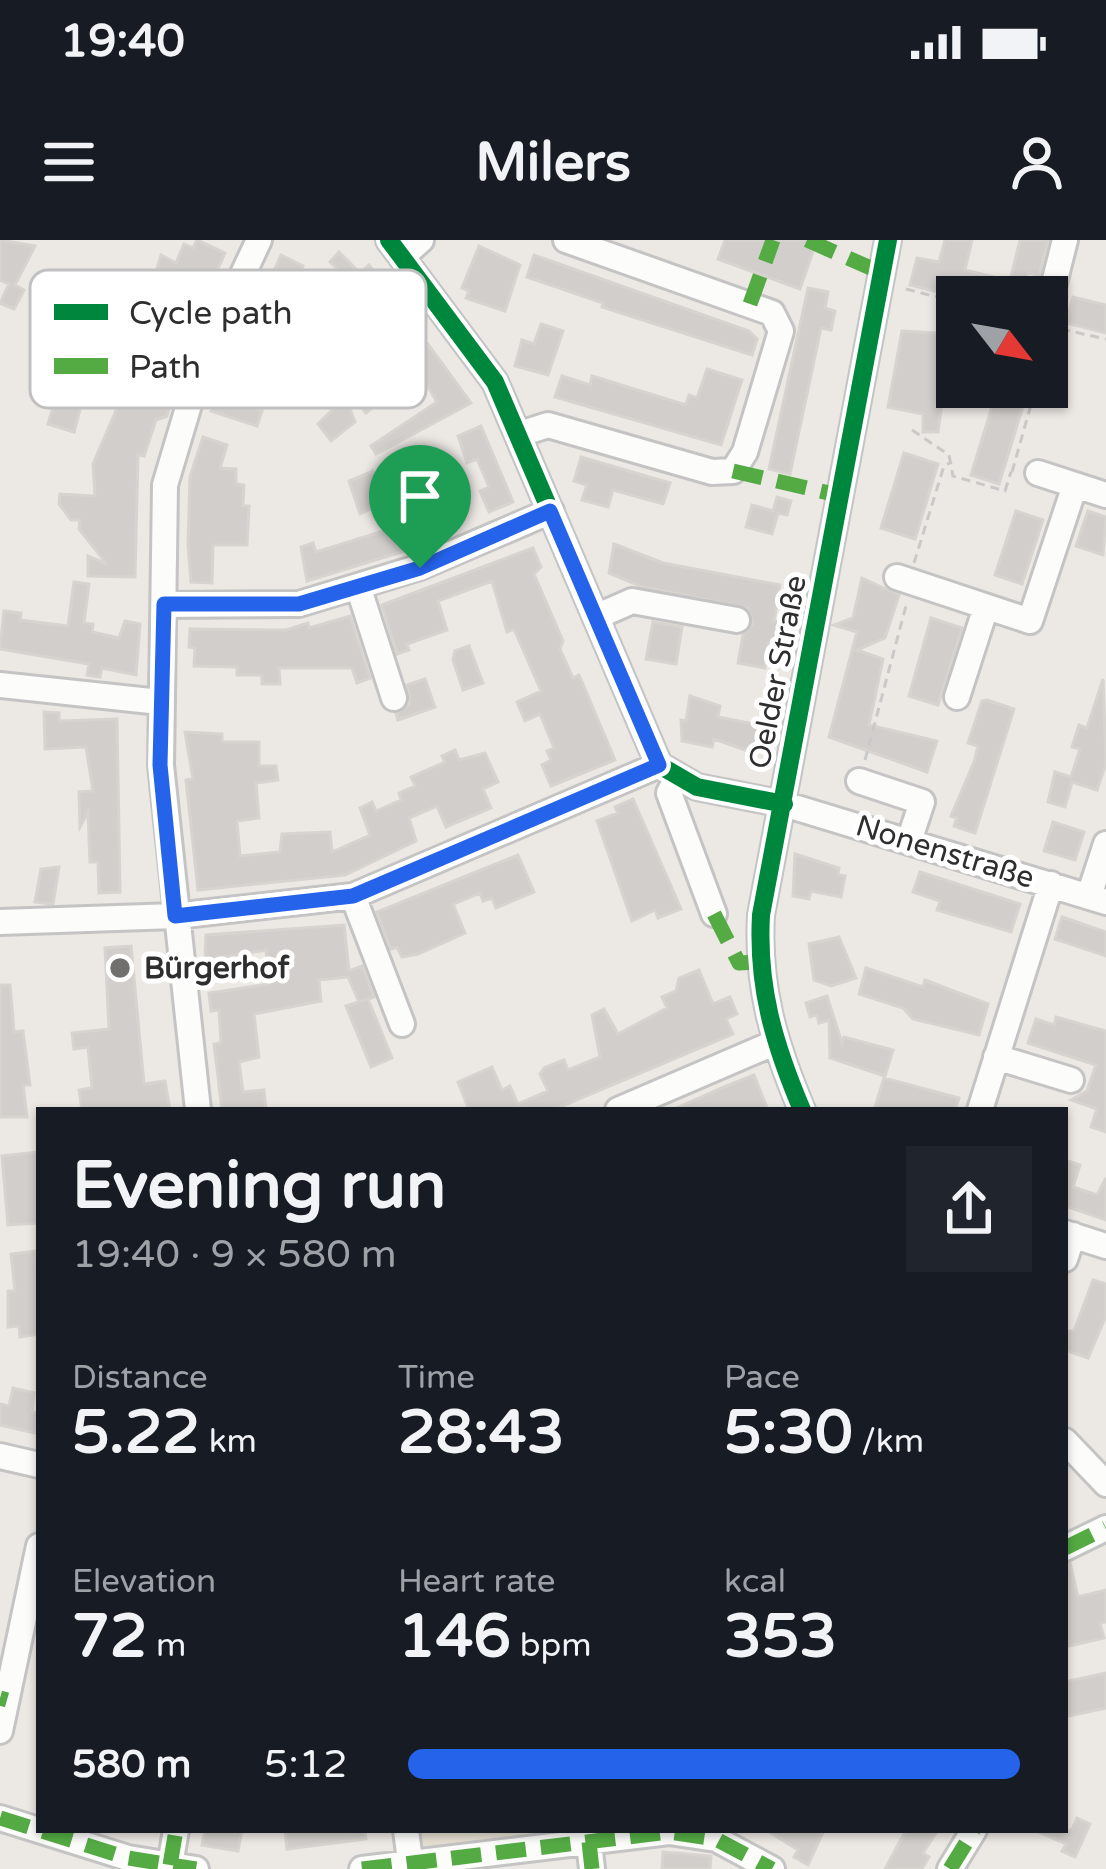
<!DOCTYPE html>
<html lang="en">
<head>
<meta charset="utf-8">
<style>
  :root { --surface:#171b24; --page:#20242c; --text:#f1f3f6; --muted:#9ea1a6; --accent:#2563eb }
  body { margin:0; font-family:"Varela Round",sans-serif; background:var(--page); color:var(--text); height:100vh; display:flex; flex-direction:column; font-size:45px; white-space:nowrap }
  * { box-sizing:border-box; margin:0 }
  p { font-size:39px; color:var(--muted) }
  .icon { flex:none; width:66px; height:66px; fill:none; stroke:currentColor; stroke-width:2; stroke-linecap:round; stroke-linejoin:round }
  .map { position:relative; flex:1; overflow:hidden }
  .drawer { position:absolute; left:36px; top:867px; width:1032px; height:726px; display:flex; flex-direction:column; background:var(--surface); border-radius:0px; box-shadow:0 3px 9px #0004 }
  .drawer>* { flex:none }
  .needle { width:78px; rotate:121deg }
  .fabs { position:absolute; left:936px; top:36px; display:grid; gap:24px }
  .fabs a { display:grid; place-items:center; width:132px; height:132px; border-radius:0px; background:var(--surface); box-shadow:0 3px 9px #0004; font-size:60px }
  .pin { position:absolute; display:grid; place-items:center; width:102px; height:102px; color:#fff; margin:-123px -51px; border-radius:50% 50% 50% 0; rotate:-45deg; box-shadow:0 0 12px #0007 }
  .pin .icon { rotate:45deg }
  .round { display:grid; place-items:center; flex:none; width:126px; height:126px; border-radius:0px; background:var(--page) }
  .headline { display:flex; align-items:center; justify-content:space-between; height:204px; padding:0 36px }
  h1 { font-size:66px; font-weight:700; line-height:90px }
  .stats { display:grid; grid-template-columns:repeat(3,1fr); gap:18px; height:204px; padding:12px 36px }
  .stats div { display:grid; align-content:center }
  .stats b { font-size:60px; font-weight:700 }
  .stats small { font-size:33px; font-weight:400 }
  .stats p { font-size:33px }
  ul { padding:0 36px; list-style:none; font-size:39px }
  li { display:grid; grid-template-columns:192px 144px 1fr; align-items:center; height:90px }
  li i { height:30px; border-radius:15px; background:var(--accent) }
  .status { display:flex; justify-content:space-between; align-items:center; height:84px; padding:0 60px; background:var(--surface); direction:ltr }
  .status svg { height:33px; fill:currentColor }
  header { display:flex; justify-content:space-between; align-items:center; height:156px; padding:0 36px; background:var(--surface); font-size:54px; font-weight:700 }
  .map>svg:first-child { display:block }
  .education { fill:#e6e0d3 }
  .building { fill:#d1cecb; stroke:#d7d4d0; stroke-width:3 }
  .lines { fill:none; stroke-linecap:round; stroke-linejoin:round }
  .minor-casing { stroke:#c5c4c5; stroke-width:30 }
  .path { stroke:#c9c9c8; stroke-width:3; stroke-dasharray:9 6; stroke-linecap:butt }
  .minor { stroke:#fcfcfb; stroke-width:24 }
  .quiet { stroke:#54ab44; stroke-width:15; stroke-dasharray:30 15; stroke-linecap:butt }
  .cycleway-casing { stroke:#fff; stroke-width:26 }
  .cycleway { stroke:#00873e; stroke-width:18 }
  .route-casing { stroke:#fff; stroke-width:24 }
  .route { stroke:#2563eb; stroke-width:15 }
  .poi-dot { fill:#706f6e; stroke:#fff; stroke-width:4.5 }
  .labels { text-anchor:middle; dominant-baseline:central; stroke-width:10; stroke-linejoin:round; paint-order:stroke }
  .street-label { font-size:30px; fill:#2e2e2e; stroke:#fff }
  .poi-label { font-size:30px; font-weight:bold; fill:#2e2e2e; stroke:#fff; text-anchor:start }
  .key { fill:#fff; stroke:#c0c0c0; stroke-width:3 }
  .key-label { font-size:33px; fill:#2e2e2e }
</style>
</head>
<body>
<div class="status"><b>19:40</b><svg viewBox="0 0 49 12"><path d="M0 12V9h3v3zM5 12V6h3v6zM10 12V3h3v9zM15 12V0h3v12zM26 1h20v11H26zM47 4h2v5h-2z"/></svg></div>
<header><svg class="icon" aria-label="menu" viewBox="0 0 24 24"><path d="M4 6h16M4 12h16M4 18h16"/></svg>Milers<svg class="icon" aria-label="person" viewBox="0 0 24 24"><circle cx="12" cy="8" r="4"/><path d="M4 21q1-7 8-7t8 7"/></svg></header>
<div class="map">
<svg width="1106" height="1629" viewBox="0 0 1106 1629">
  <rect width="100%" height="100%" fill="#ece8e4"/>
  <!-- education -->
  <path class="education" d="M418,1590H544L545,1599L432,1614L420,1606Z"/>
  <!-- building -->
  <path class="building" d="M0,0L35,6L15,45L24,50L14,69L0,63L9,44L0,40Z
    M197,0L225,13L189,92L193,94L165,159L171,161L167,176L156,180L144,216L138,214L135,337L88,336V316L107,324L79,289L80,280H71L59,264L60,254L95,256L93,224L117,168L108,165L130,107L105,97L119,65L147,77L160,54L151,49L161,15L176,23L184,4L193,8Z
    M725,0H817L800,49L718,19Z
    M945,0H972L965,30L1010,41L1020,0H1048L1039,35L1028,33L1022,57H957L910,45L917,18L939,22Z
    M479,6L520,25L505,71L466,58L469,51L462,48Z
    M339,12L360,33L369,25L414,82L402,91L417,112L428,104L471,163L376,214L371,206L437,162L411,118L402,124L386,103L396,95L376,66L364,76L341,49L350,41L330,22Z
    M281,15L303,26L280,72L285,75L280,85L292,90L282,110L268,103L273,92L252,82Z
    M534,15L749,91L757,99L752,115L602,67L603,63L527,37Z
    M808,48L828,52L825,68L835,71L831,90L821,88L790,234L769,229Z
    M1073,57L1106,65V93L1066,83Z
    M541,84L563,91L548,135L515,126L522,100L534,104Z
    M902,91L951,94L938,192H923V174L888,167Z
    M238,110L266,123L258,140L245,134L237,163L262,171L257,186L211,171Z
    M331,120L341,133L351,125L378,163L366,173L338,137L355,182L331,201L318,184L332,170L308,139Z
    M707,129L742,140L721,205L555,157L562,136L590,145L592,136L686,165L689,155L697,158Z
    M998,147H1029L999,244L971,235Z
    M56,158L81,166L74,192L48,184Z
    M481,186L513,262L489,272L480,251L489,247L477,219L467,223L458,196Z
    M203,197L227,205L220,228L236,229V244L244,245L243,266H249L247,305H213L212,343L191,342L188,305L190,237Z
    M904,213L938,224L915,299L881,288Z
    M581,217L670,243L663,264L613,250L608,267L582,260L587,245L574,241Z
    M373,231L377,242L385,239L394,258L360,274L349,241Z
    M777,257L791,261L787,275L778,273L772,294L746,287L752,265L773,271Z
    M443,266L453,288L424,305L307,341L301,307L313,303L316,312L422,279Z
    M1016,271L1043,280L1022,344L995,335Z
    M1088,271L1106,277L1103,315L1076,306Z
    M614,304L663,323L780,345L774,381L785,383L784,406L769,403L765,428L738,423L743,395L753,384L748,368L640,346L609,333Z
    M533,308L541,327L534,334L563,401L560,409L573,438L579,435L615,520L551,546L542,525L551,520L547,511L554,508L540,474L525,481L517,462L541,451L514,389L507,392L492,341L438,361L447,390L407,404L409,410L397,414L382,365Z
    M862,338L899,355L885,398L857,410L883,419L869,485L937,501L927,532L829,497L857,392L834,385L853,378Z
    M74,342L89,344L84,383L93,384L92,392L119,398L125,381L140,384L136,435L102,428L100,437L87,435L89,424L0,409L4,371L21,373L20,380L68,386Z
    M350,376L370,438L357,443L352,428H279L280,444H262V435H237V427L194,426L195,408L189,407L190,389L286,390L308,383L309,388Z
    M931,378L962,388L938,465L909,456Z
    M653,382L682,387L676,424L646,419Z
    M469,406L483,443L463,450L453,420L455,411Z
    M425,439L435,467L398,480L396,474L410,463L407,445Z
    M1103,439L1106,523L1097,550L1072,542L1065,567L1048,562L1055,532L1071,537L1080,509L1072,507L1079,485L1087,488Z
    M690,456L720,466L718,477L759,485L764,491L757,514L714,499L712,507L682,501L681,480L686,481Z
    M987,460L1014,469L975,593L954,586L957,578L951,576L974,522L978,506L968,503L982,461Z
    M44,472L59,473V481L117,479L120,652L99,653L98,622H90L88,572L80,587L79,552L93,551L86,507L45,509Z
    M185,492L222,494V502H259V526H276L278,540L256,543L259,578L237,581L240,616L280,612L282,594L330,592L332,612L370,595L360,568L372,562L376,571L401,560L399,553L415,546L411,537L445,522L442,516L455,510L459,520L485,513L498,542L483,549L491,568L446,587L437,566L409,578L416,601L345,635L198,650L186,540L193,539Z
    M633,559L681,669L658,678L655,670L632,681L597,581L618,573L615,567Z
    M1053,582L1084,592L1075,620L1044,611Z
    M795,614L839,628L838,635L845,636L841,657L811,651L809,659L793,656Z
    M518,615L534,652L496,668L492,658L483,661L480,653L453,664L465,693L418,714L402,717L397,707L391,709L377,672Z
    M59,627L53,664L35,662L41,629Z
    M920,632L1020,664L1011,692L937,670L940,661L913,652Z
    M1062,677L1106,692V716L1055,699Z
    M344,685L349,731L362,726L374,757L359,762L348,737L319,740L321,761L254,774L259,817L239,822L243,852L264,850L266,870H222L214,804L221,803L219,770L211,771L209,753L269,744L266,710L205,720L206,695Z
    M839,697L856,738L831,746L814,740L809,704Z
    M131,706L144,844L165,841L170,870H82L79,850L92,848L88,807L74,809L72,793L109,789L105,708Z
    M866,728L923,747L925,740L988,764L979,795L913,779L903,768L859,754Z
    M699,730L713,764L730,757L737,774L726,779L733,794L553,870H469L458,842L492,827L502,850L510,846L518,864L548,851L540,834L544,828L564,820L568,830L600,817L592,775L604,769L618,794L667,768L662,757L676,751L679,738Z
    M0,745H10L14,792L23,791L30,845H23L27,877H0Z
    M827,756L842,803L844,797L893,810L885,836L830,818L829,780L819,783L817,775L810,777L806,763Z
    M368,759L392,818L371,827L346,766Z
    M1056,777L1106,791V892L1091,887L1097,869L1071,860L1087,851L1096,825L1028,803L1036,779L1054,785Z
    M754,835L768,870H672L724,847Z
    M884,838L959,858L955,870H874Z
    M38,912L39,983L8,985L2,916Z
    M1065,920L1080,925L1073,947L1097,955L1106,938V980L1065,966Z
    M37,1011L39,1094L20,1097L19,1086L8,1087V1051H15L11,1014Z
    M1093,1040L1106,1044V1076L1088,1118L1065,1110V1091H1074Z
    M13,1148L34,1153L32,1172L39,1173V1194L0,1185V1164L9,1166Z
    M1070,1323L1078,1357L1106,1350V1382L1100,1383L1104,1398L1065,1407V1324Z
    M1106,1433V1468L1065,1477V1442Z
    M1077,1578L1090,1584L1075,1617L1062,1611L1066,1604L1034,1590H1072Z
    M205,1590H242L238,1611L202,1605Z
    M285,1590H365L366,1599L287,1609Z
    M766,1590H824L808,1625L794,1617L798,1610Z
    M906,1590H938L923,1613L929,1617L922,1629H885Z
    M663,1612L711,1616L710,1629H662Z"/>
  <g class="lines">
    <defs>
      <path id="minor" d="M389,0L495,142L659,525L697,547L784,564L1106,662
        M403,16L421,0
        M1047,71L1065,0
        M520,194L548,185L712,232L733,231L745,212L781,91L772,73L566,0
        M1038,233L1106,255
        M897,337L1030,381L1075,245
        M358,346L394,458
        M164,365L299,364L420,327L551,271
        M598,376L632,361L737,380
        M0,445L160,462
        M957,457L986,367
        M677,538L669,553L714,674
        M859,541L922,562L909,601
        M353,656L402,784
        M1089,656L1106,604
        M0,682L175,676L353,656L659,525
        M996,817L1071,840
        M198,870L161,525L165,245L202,121L259,0
        M618,870L774,803
        M802,870C774,804 757,747 761,675L888,0
        M980,870L1051,644
        M1065,993L1106,1006
        M1065,1019L1073,995
        M1065,1201L1106,1244
        M0,1216L39,1225
        M1065,1308L1106,1288
        M0,1491L39,1306
        M0,1578L128,1618L196,1629
        M406,1590L411,1629
        M589,1602L592,1629
        M170,1625L176,1590
        M362,1629L669,1592L716,1599L772,1629
        M950,1629L974,1590"/>
    </defs>
    <!-- minor casing -->
    <use href="#minor" class="minor-casing"/>
    <!-- path -->
    <path class="path" d="M906,49L957,62
      M1061,89L1106,99
      M1047,107L1051,94
      M912,190L949,215L953,236L1005,251L1011,232
      M1012,232L1036,147
      M914,323L944,226L952,222
      M865,520L907,362"/>
    <!-- minor -->
    <use href="#minor" class="minor"/>
    <!-- quiet -->
    <path class="quiet" d="M807,0L882,33
      M750,64L773,0
      M733,231L842,256
      M714,674L739,723L758,722
      M1065,1308L1106,1288
      M0,1458L7,1460
      M0,1578L128,1618L196,1629
      M589,1602L592,1629
      M170,1625L176,1590
      M362,1629L669,1592L716,1599L772,1629
      M950,1629L974,1590"/>
    <defs>
      <path id="cycleway" d="M389,0L495,142L659,525L697,547L784,564
        M802,870C774,804 757,747 761,675L888,0"/>
    </defs>
    <!-- cycleway casing -->
    <use href="#cycleway" class="cycleway-casing"/>
    <!-- cycleway -->
    <use href="#cycleway" class="cycleway"/>
  </g>
  <g class="lines">
    <defs>
      <path id="route" d="M550,271L659,525L353,656L175,676L160,525L164,364H299L420,328Z"/>
    </defs>
    <!-- route casing -->
    <use href="#route" class="route-casing"/>
    <!-- route -->
    <use href="#route" class="route"/>
  </g>
  <!-- markers -->
  <circle class="poi-dot" cx="120" cy="728" r="12"/>
  <g class="labels">
    <!-- street labels -->
    <g class="street-label">
      <text transform="translate(778 432) rotate(-79)">Oelder Straße</text>
      <text transform="translate(945 612) rotate(17)">Nonenstraße</text>
    </g>
    <!-- poi labels -->
    <g class="poi-label">
      <text x="144" y="728">Bürgerhof</text>
    </g>
  </g>
  <!-- legend -->
  <rect x="30" y="30" width="396" height="138" rx="18" class="key"/>
  <rect x="54" y="64" width="54" height="16" fill="#00873e"/>
  <rect x="54" y="118" width="54" height="16" fill="#54ab44"/>
  <g class="key-label">
    <text x="129" y="84">Cycle path</text>
    <text x="129" y="138">Path</text>
  </g>
</svg>
<div class="fabs">
<a><svg class="needle" viewBox="-14 -14 28 28"><path d="M0-13l5 13h-10z" fill="#e53935"/><path d="M0 13l5-13h-10z" fill="#9ea1a6"/></svg></a>
</div>
<div class="pin" style="left:420px;top:328px;background:#1e9e55"><svg class="icon" aria-label="arrive" viewBox="0 0 24 24"><path d="M6 21V4h12l-3 4 3 4H6"/></svg></div>
<section class="drawer">
<div class="headline"><div><h1>Evening run</h1><p>19:40 · 9 × 580 m</p></div><a class="round"><svg class="icon" aria-label="share" viewBox="0 0 24 24"><path d="M12 15V3M7 8l5-5 5 5M5 13v7h14v-7"/></svg></a></div>
<div class="stats">
<div><p>Distance</p><b>5.22<small> km</small></b></div>
<div><p>Time</p><b>28:43</b></div>
<div><p>Pace</p><b>5:30<small> /km</small></b></div>
</div>
<div class="stats">
<div><p>Elevation</p><b>72<small> m</small></b></div>
<div><p>Heart rate</p><b>146<small> bpm</small></b></div>
<div><p>kcal</p><b>353</b></div>
</div>
<ul>
<li><b>580 m</b>5:12<i style="width:98%"></i></li>
</ul>
</section>
</div>
</body>
</html>
